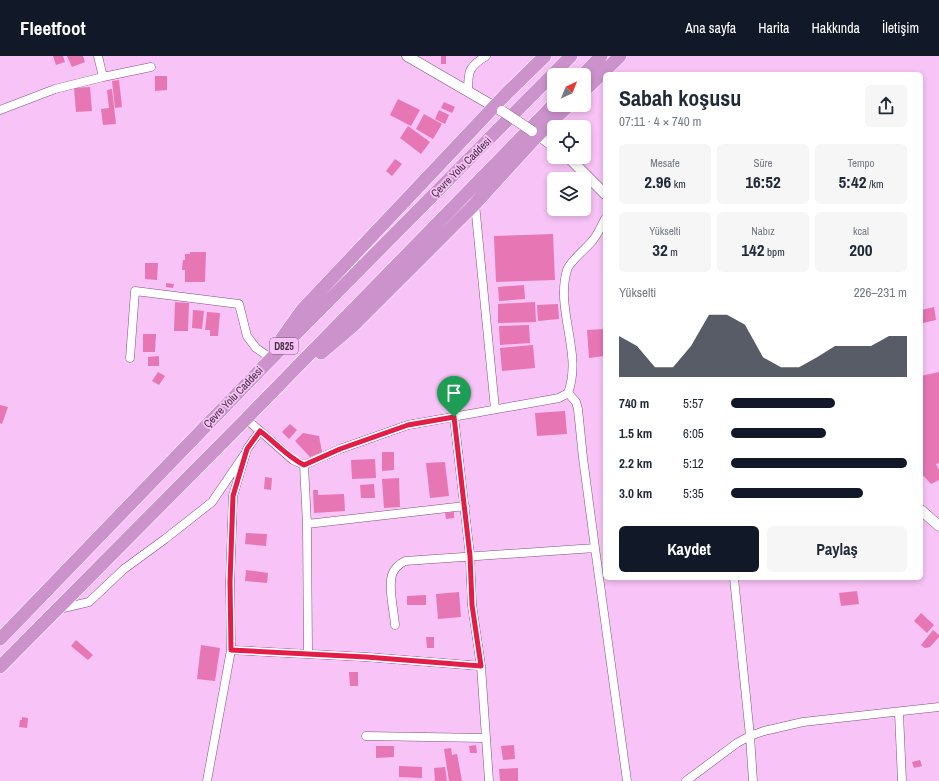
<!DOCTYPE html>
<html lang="tr">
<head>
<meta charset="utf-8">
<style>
  :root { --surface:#fff; --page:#f6f6f7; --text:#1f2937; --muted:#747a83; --accent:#111827 }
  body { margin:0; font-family:"Archivo Narrow",sans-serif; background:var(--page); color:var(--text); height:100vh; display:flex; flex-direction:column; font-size:15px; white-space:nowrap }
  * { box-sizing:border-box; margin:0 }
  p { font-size:13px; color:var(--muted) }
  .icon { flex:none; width:22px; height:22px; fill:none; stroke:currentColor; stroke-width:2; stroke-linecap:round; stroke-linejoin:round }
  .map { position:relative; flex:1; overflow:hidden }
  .drawer { position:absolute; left:603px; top:16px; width:320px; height:508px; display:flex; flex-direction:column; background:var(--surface); border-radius:6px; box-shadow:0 2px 6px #0003 }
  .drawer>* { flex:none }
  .needle { width:26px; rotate:43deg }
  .buttons { position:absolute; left:547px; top:12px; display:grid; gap:8px }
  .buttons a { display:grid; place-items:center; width:44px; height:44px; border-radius:6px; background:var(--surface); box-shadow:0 2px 6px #0003; font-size:20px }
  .pin { position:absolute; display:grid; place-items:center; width:34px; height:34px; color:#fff; margin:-41px -17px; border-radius:50% 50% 50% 0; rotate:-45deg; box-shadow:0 0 4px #0007 }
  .pin .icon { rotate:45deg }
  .round { display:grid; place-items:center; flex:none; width:42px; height:42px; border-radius:6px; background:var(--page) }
  .headline { display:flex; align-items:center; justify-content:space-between; height:68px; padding:0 16px }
  h1 { font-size:22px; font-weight:700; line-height:30px }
  .metrics { display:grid; grid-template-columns:repeat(3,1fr); gap:6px; height:68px; padding:4px 16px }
  .metrics div { display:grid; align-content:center; border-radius:6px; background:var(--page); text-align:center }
  .metrics b { font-size:17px; font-weight:700 }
  .metrics small { font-size:11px; font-weight:400 }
  .metrics p { font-size:11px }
  .chart { height:112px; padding:8px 16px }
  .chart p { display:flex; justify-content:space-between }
  .chart svg { width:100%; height:72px; margin-top:4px; fill:var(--accent); opacity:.7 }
  .primary-button { display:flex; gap:8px; margin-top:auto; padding:8px 16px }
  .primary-button a { flex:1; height:46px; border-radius:6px; background:var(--accent); color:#fff; font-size:16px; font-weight:700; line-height:46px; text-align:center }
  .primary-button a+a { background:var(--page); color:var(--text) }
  ul { padding:0 16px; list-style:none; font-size:13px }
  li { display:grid; grid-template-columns:64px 48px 1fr; align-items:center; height:30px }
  li i { height:10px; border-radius:5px; background:var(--accent) }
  header { display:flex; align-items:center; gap:24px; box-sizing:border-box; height:56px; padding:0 20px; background:var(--accent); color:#fff }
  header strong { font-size:19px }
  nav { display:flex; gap:22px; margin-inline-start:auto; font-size:14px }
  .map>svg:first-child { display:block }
  .building { fill:#e776b4 }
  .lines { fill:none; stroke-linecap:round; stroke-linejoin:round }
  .minor-casing { stroke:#80517f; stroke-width:9 }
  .tertiary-casing { stroke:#80517f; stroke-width:11 }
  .trunk-casing { stroke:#fff; stroke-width:14 }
  .minor { stroke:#fff; stroke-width:8 }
  .tertiary { stroke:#fff; stroke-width:10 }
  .trunk { stroke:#cc92cc; stroke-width:13 }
  .tertiary-bridge-casing { stroke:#80517f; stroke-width:11; stroke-linecap:butt }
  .tertiary-bridge { stroke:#fff; stroke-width:10 }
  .route-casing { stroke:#fff; stroke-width:8 }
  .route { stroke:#e11d48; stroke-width:5 }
  .labels { text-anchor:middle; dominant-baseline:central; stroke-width:3.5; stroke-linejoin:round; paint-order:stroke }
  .shield { fill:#f8c3f6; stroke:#795a77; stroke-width:1 }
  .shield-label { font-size:10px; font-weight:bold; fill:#422d41 }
  .street-label { font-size:11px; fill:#422d41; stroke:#f8c3f6 }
</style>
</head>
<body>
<header>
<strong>Fleetfoot</strong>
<nav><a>Ana sayfa</a><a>Harita</a><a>Hakkında</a><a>İletişim</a></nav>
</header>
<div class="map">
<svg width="939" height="725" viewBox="0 0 939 725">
  <rect width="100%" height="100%" fill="#f8c3f6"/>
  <!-- building -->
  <path class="building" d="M53,0H63L65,6L56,9Z
    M67,0H83L85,6L72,11Z
    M441,0H446V8H441Z
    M155,20H167V34L155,35Z
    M119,24L122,51L115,52L112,25Z
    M90,31L92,55L76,56L74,32Z
    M112,33L116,68L103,69L101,53L109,52L107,34Z
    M398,43L420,54L411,70L390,59Z
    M444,46L455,51L452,57L441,52Z
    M439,54L449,59L445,68L435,63Z
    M424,58L442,68L433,83L416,73Z
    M408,70L430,86L421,98L400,82Z
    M395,103L402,108L392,120L386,115Z
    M553,178L555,224L496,226L494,180Z
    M190,196H206L205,226H185V214H182L183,204H185V198H190Z
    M145,207H158L157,224L145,223Z
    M166,227L174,228L173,232L166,231Z
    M524,229L525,243L499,245L498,231Z
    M175,246L189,247L188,275H174Z
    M535,246L536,266L498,267V248Z
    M558,248L559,263L538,265L537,249Z
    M934,251L936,264L923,267L921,254Z
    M193,254L204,255L202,273L192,272Z
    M207,256L220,257L218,280H210V274H205Z
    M529,269L530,287L500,289L499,270Z
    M605,273V300L589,302L587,274Z
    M143,278H156L155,296H143Z
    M533,289L535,312L502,315L500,292Z
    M159,300V310H148V301Z
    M158,316L165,320L159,329L152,325Z
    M939,316V407L936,408L939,414V424L931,428L921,417V320Z
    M0,349L8,351L2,368L0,367Z
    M565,355L567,378L537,380L535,357Z
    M290,368L297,374L289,383L282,376Z
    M303,377L319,380L322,396L310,401L295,385Z
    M382,396H394V414L382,415Z
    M375,403L376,422L352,423L351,404Z
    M445,406L449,440L430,442L426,407Z
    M265,421L272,422L271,434L264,433Z
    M399,422L400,451L384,452L382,423Z
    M374,428L375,442H361L360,429Z
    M313,434H318V439L344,438L345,455L314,457Z
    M454,456V462L446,463L445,457Z
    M246,477L267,478L266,490L245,488Z
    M246,514L268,517L267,527L245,525Z
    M857,535L859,548L841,550L839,537Z
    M459,536L461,561L438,563L436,538Z
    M426,539V549H407V540Z
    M921,557L934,569L927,577L914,565Z
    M933,574L939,579V581L930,591L925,592L921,589Z
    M426,581H434V592H427Z
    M76,584L93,599L88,604L71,590Z
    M201,589L220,592L215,625L197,623Z
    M349,616H358V630H350Z
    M22,661L28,662L27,672L19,671L20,664H22Z
    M476,689L477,697H470L469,690Z
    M514,689L515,703L503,704L501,690Z
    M376,690H394V701L376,702Z
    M451,692L452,699L457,698L462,725H449L444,693Z
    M920,704L922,710L914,712L912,706Z
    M399,710L422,711V722L399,721Z
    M445,711L447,725H435L434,712Z
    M518,712V725H500L499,713Z"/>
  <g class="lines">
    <defs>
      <path id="minor" d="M98,0L103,21
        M468,36C468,16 468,11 486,0
        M0,54L55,33L103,21L151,11
        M475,148L495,353
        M130,302L135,235L239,248L247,280L256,292L269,301
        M454,361L470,500L472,549L481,610L489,725
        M260,375L293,404L304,409L340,393L408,369L559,342L568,337C583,297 555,254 567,214C569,206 587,192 593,184C598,178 601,170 605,163
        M304,409L307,468L308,598
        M307,468L465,450
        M595,492L627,725
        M734,522L750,680L753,725
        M59,553L89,546L124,513L165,483L212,446L244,399
        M395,569C394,555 388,531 392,519C394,513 399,508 405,505L595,492L583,402L578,353L576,346L568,337
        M231,594L366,601L481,610
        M899,657L902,725
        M366,680L485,682
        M207,725L231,594L230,526L233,440L247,393L260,375L246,363
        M686,725L737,687L750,680L764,675L803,666L939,651"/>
      <path id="tertiary" d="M407,0L500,54
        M533,75L554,91
        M568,101L605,138
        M921,454L939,470"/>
      <path id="trunk" d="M583,19L601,0
        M584,35L620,0
        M282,282L302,254L508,36L545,0
        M321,297L354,269L475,148L538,79L569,49
        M0,583L259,315L571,0
        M0,611L246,363L554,48"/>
    </defs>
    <!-- minor casing -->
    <use href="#minor" class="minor-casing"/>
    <!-- tertiary casing -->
    <use href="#tertiary" class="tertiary-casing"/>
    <!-- trunk casing -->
    <use href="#trunk" class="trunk-casing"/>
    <!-- minor -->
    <use href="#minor" class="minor"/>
    <!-- tertiary -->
    <use href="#tertiary" class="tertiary"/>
    <!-- trunk -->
    <use href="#trunk" class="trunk"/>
    <defs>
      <path id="tertiary-bridge" d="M502,55L532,75"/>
    </defs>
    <!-- tertiary-bridge casing -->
    <use href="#tertiary-bridge" class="tertiary-bridge-casing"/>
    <!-- tertiary-bridge -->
    <use href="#tertiary-bridge" class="tertiary-bridge"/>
  </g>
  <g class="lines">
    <defs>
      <path id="route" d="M454,361L470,500L472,549L481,610L366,601L231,594L230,526L233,440L247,393L260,375C275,386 287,401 304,409L340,393L408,369Z"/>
    </defs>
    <!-- route casing -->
    <use href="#route" class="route-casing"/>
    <!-- route -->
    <use href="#route" class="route"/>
  </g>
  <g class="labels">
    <!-- shield labels -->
    <rect class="shield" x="270" y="282" width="28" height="16" rx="3"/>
    <g class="shield-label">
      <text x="284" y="290">D825</text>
    </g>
    <!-- street labels -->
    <g class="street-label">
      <text transform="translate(461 111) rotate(-45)">Çevre Yolu Caddesi</text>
      <text transform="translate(233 341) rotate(-46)">Çevre Yolu Caddesi</text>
    </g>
  </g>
</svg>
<div class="buttons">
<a><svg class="needle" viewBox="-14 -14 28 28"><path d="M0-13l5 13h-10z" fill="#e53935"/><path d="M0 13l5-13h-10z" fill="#747a83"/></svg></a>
<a><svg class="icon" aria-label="locate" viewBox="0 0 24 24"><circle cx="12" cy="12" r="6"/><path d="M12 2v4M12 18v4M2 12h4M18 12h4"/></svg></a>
<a><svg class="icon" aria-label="layers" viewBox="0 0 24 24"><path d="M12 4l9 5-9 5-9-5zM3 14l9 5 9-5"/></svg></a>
</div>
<div class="pin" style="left:454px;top:361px;background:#1e9e55"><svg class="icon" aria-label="arrive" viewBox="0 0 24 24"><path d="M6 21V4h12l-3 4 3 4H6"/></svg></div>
<section class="drawer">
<div class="headline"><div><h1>Sabah koşusu</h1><p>07:11 · 4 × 740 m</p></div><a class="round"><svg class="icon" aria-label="share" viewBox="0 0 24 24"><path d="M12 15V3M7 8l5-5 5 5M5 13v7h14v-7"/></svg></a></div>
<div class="metrics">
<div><p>Mesafe</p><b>2.96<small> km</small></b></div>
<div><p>Süre</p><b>16:52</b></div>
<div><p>Tempo</p><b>5:42<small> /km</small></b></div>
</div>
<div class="metrics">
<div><p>Yükselti</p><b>32<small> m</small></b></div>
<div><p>Nabız</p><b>142<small> bpm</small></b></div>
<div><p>kcal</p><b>200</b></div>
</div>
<div class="chart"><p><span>Yükselti</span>226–231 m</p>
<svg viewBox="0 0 160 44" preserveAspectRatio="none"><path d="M0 44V19L10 25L20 38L30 38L40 25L50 6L60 6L70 12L80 32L90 38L100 38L110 32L120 25L130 25L140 25L150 19L160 19V44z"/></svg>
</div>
<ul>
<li><b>740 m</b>5:57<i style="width:59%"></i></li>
<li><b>1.5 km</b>6:05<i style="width:54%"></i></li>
<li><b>2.2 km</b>5:12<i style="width:100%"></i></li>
<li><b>3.0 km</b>5:35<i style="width:75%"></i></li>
</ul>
<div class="primary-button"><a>Kaydet</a><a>Paylaş</a></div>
</section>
</div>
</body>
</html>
